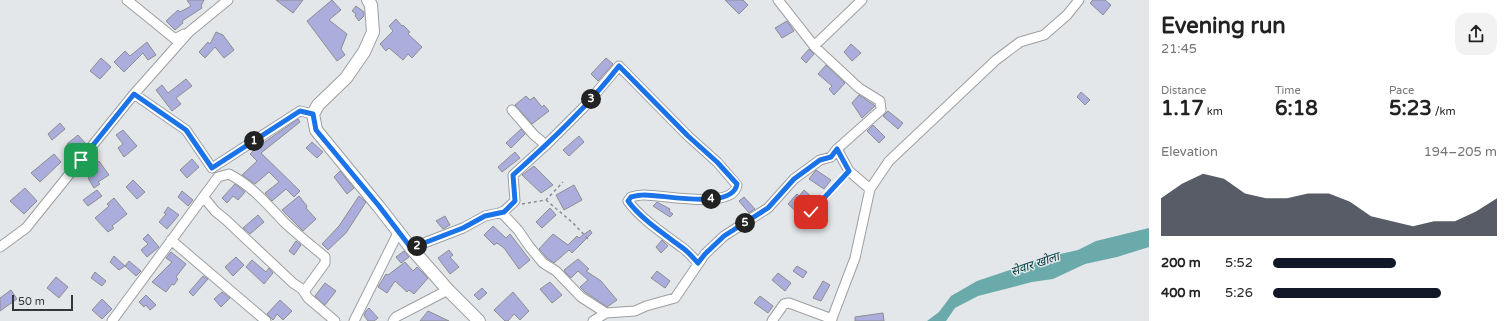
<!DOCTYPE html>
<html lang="en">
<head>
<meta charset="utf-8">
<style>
  :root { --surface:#fff; --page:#f2f2f2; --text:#222; --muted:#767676; --accent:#111827 }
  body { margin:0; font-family:"Varela Round","Noto Sans Devanagari",sans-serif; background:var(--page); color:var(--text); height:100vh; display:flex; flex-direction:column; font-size:15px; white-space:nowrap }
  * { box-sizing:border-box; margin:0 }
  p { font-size:13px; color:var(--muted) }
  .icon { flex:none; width:22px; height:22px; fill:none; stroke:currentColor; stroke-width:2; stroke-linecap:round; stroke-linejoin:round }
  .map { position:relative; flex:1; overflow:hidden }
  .panel { display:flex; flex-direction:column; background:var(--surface); width:360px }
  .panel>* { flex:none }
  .scale { position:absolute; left:12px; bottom:10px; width:61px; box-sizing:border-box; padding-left:4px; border:2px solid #353637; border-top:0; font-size:11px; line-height:14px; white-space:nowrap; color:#353637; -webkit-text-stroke:3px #e4e7ea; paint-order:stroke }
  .pin { position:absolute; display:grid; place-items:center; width:34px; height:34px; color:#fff; margin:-17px; border-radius:8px; box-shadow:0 2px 6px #0006 }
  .km { position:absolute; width:20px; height:20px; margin:-10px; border-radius:50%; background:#222; color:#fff; font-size:11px; line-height:20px; text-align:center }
  .round { display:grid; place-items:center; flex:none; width:42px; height:42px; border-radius:12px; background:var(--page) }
  .head { display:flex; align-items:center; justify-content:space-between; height:68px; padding:0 12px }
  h1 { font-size:22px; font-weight:800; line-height:30px }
  .figures { display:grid; grid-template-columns:repeat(3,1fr); gap:6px; height:68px; padding:4px 12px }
  .figures div { display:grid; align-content:center }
  .figures b { font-size:20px; font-weight:800 }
  .figures small { font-size:11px; font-weight:400 }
  .figures p { font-size:11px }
  .chart { height:112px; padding:8px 12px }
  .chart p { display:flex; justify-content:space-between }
  .chart svg { width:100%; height:72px; margin-top:4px; fill:var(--accent); opacity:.7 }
  ul { padding:0 12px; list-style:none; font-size:13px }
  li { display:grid; grid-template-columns:64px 48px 1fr; align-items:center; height:30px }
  li i { height:10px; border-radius:5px; background:var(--accent) }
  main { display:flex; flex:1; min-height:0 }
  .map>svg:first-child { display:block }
  .water { fill:#6baaab }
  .building { fill:#abaedc; stroke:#8d8e91 }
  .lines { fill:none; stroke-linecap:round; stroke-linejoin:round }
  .lane-casing { stroke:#9d9fa2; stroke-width:6 }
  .street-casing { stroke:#9d9fa2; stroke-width:11 }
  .secondary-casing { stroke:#9d9fa2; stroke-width:14 }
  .path { stroke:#8b8d8f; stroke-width:1.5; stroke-dasharray:3 3; stroke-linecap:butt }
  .lane { stroke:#fff; stroke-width:4.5 }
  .street { stroke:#fff; stroke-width:9 }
  .secondary { stroke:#fff; stroke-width:12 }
  .route-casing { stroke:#fff; stroke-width:8 }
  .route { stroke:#1a73e8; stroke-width:5 }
  .labels { text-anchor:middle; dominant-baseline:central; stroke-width:3; stroke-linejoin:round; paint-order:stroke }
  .water-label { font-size:12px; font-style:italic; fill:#074446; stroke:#e4e7ea }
</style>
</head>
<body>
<main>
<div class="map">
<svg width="1149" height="321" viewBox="0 0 1149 321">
  <rect width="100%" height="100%" fill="#e4e7ea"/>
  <!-- water -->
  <path class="water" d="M1149,228V247L1117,257L1085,264L1053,279L1032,282L978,296L955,308L946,321H927L939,312L951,296L977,281L1051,256L1078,250L1096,241Z"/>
  <!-- building -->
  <path class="building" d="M187,0H204L201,6L202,8L182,21L183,23L175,30L166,21L178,10L180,12L191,6Z
    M276,0H303L293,13Z
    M332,0L341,10L329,20L347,34L341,49L345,55L337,61L307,21Z
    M725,0H743L748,5L739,14Z
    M1093,0H1105L1111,5L1103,15L1090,3Z
    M356,6L364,12V16L359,21L355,16L356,14L352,11Z
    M396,19L402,26L403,25L410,32L408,34L422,47L412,58L408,54L403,60L389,48L386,51L380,44L393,31L389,26Z
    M787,21L794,31L782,38L775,28Z
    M216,32L223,35L234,50L224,58L215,47L205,58L199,52L208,42L210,44Z
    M147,42L156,55L148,60L143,53L124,72L114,62L125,51L130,56Z
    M851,44L861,53L852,61L844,52Z
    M809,49L814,54L806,63L801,58Z
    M101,58L111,67L100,79L90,71Z
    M606,58L613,64L598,81L591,74Z
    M826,65L845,83L834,95L829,89L832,86L818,74Z
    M186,79L192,86L176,98L181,104L172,111L156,90L162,85L168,93Z
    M1081,92L1090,100L1085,105L1077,97Z
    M859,95L874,105L875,106L862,118L852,103Z
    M526,96L530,100L534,97L542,107L544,105L549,111L532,124L515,105Z
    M888,111L903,123L898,129L883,116Z
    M298,119L300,122L261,153L300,191L294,197L286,189L272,201L265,193L279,182L269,172L255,184L242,175L257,161L250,154L256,148Z
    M60,123L65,129L52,140L48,134Z
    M873,125L885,137L879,143L867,131Z
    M521,129L525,134L511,148L506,143Z
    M123,130L137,146L124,157L118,148L123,144L116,135Z
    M78,135L86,144L75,155L67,144Z
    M579,136L584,142L569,156L563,150Z
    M312,142L323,152L317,158L306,148Z
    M515,152L520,158L502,172L498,167Z
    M54,154L61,162L40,182L31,173Z
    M192,159L199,167L187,178L180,170Z
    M99,161L109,175L98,182L100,184L94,188L88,178L98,172L93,165Z
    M534,166L553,185L541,193L522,175Z
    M816,170L831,180L824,189L809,179Z
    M340,171L354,188L347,194L334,177Z
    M133,180L145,192L137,199L126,187Z
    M235,184L245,192L238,200L233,196L227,203L222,198Z
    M574,185L582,200L564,210L556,195Z
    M25,188L37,201L24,214L10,201Z
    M97,190L102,196L88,206L83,200Z
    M804,190L814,199L800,215L788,204L797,194L799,196Z
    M182,191L193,200L188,206L178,197Z
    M299,196L307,206L306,208L316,219L303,231L282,210Z
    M359,196L366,202L346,233L328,250L322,244L339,226Z
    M744,197L755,209L749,213L739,201Z
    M114,198L127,214L112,226L114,228L108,232L95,218L109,206L107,204Z
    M657,202L670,209L669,211L673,214L670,217L653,206Z
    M168,207L179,215L167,229L159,222L166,214L164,213Z
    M550,208L556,215L542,228L536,222Z
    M258,215L264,222L250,234L243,228Z
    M445,216L450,225L443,229L436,221Z
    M493,226L506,238L510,234L530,260L519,269L504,248L497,243L494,245L484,235Z
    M590,230L592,233L572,253L569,250L554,263L547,258L539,249L553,234L568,245L577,236L579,238Z
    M148,234L159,247L147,257L141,250L148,244L143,239Z
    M662,240L668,246L661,253L656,247Z
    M296,241L301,245L294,255L289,251Z
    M449,250L453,255L450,257L459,267L450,274L438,258Z
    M404,251L409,257L401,263L396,257Z
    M171,252L186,264L176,277L178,279L174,285L172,284L166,292L152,282L172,262L166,258Z
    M114,256L125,266L119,270L110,262Z
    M236,257L244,265L233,276L225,267Z
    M578,259L589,269L586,271L601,281L617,300L607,307L585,292L580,287L588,280L578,271L571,278L565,272L564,270Z
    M252,260L266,272L269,268L273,273L264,284L246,267Z
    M129,261L141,271L136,276L125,266Z
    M405,262L413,271L417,267L428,278L414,294L409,290L407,292L395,281L387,293L378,287L386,274L388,275Z
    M797,266L807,272L803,278L793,271Z
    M657,271L670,281L665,288L651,278Z
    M95,272L106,281L102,286L91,278Z
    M778,273L791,283L785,291L772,280Z
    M203,276L208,279L193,296L189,292Z
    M56,277L68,287L59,298L47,288Z
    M823,281L830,285L821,301L813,298Z
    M550,282L562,295L552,303L540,289Z
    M325,283L336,291L325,305L315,296Z
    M482,288L487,293L479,300L474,295Z
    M11,290L17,299L0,311V298Z
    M222,292L230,298L221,307L214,299Z
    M513,292L529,311L520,320L514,314L508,321H505L494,310Z
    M146,295L156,305L150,310L146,305L144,307L139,302Z
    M760,296L773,306L768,313L754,303Z
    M102,299L112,309L102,319L92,310Z
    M280,300L292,311L283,320L277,314L273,320L267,314Z
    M369,308L378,318L374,321H368L364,315L366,311Z
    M428,311L449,321H420Z
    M883,313L884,321H855V317Z"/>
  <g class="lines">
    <defs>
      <path id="lane" d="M811,212L849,171"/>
      <path id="street" d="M127,0L175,39L184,34
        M778,0L815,47L859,88L880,101L881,110L837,149L849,171L870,189
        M814,46L862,0
        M134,94L186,130L212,168L300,111L313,114
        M546,145L584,107L619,66L688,136L717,162L737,185C733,211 661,194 643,195C639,195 635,196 631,197L628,201C640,218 664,234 680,246C687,250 693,258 698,263
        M501,212L518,230L529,246L543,263L556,271L581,297L606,313
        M171,240L266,321
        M0,247L26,228L134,94L189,32L228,0
        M411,248L463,228L485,216L503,212L515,201L513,175L546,145L534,135L512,110
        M302,289L308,298L335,321
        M112,321L218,177L229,174C251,185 268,205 285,223C298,235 312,246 325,257V263L306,289H302L293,283L226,220L215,211L206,200
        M354,321L399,231
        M393,321L396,317L448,290
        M593,321L606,313L635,311L646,306L675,298L705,254L724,236L768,208L794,179L820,160L831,157L837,149
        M772,321L784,304L789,303L832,319
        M831,321L855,258L870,189L889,161L996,60L1020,42L1044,35L1067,15L1079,0"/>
      <path id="secondary" d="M368,0L371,5L373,32L364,52L346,78L318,105L313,114L316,130L379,207L411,248L448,290L479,321"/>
    </defs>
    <!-- lane casing -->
    <use href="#lane" class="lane-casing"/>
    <!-- street casing -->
    <use href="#street" class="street-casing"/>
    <!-- secondary casing -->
    <use href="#secondary" class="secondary-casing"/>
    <!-- path -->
    <path class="path" d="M546,200L573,223L590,241
      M522,204L546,200L563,182"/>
    <!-- lane -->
    <use href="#lane" class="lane"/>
    <!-- street -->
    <use href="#street" class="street"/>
    <!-- secondary -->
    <use href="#secondary" class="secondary"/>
  </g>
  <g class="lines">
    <defs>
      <path id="route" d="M81,160L134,94L186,130L212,168L300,111L313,114L316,130L379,206L411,248L463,228L485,216L504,212L515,201L513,175C551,141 588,106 619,66L688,136L717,162L737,184C733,211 661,194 643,195C639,195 635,196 631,197L628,201C640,218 664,234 680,246C687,250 693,258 698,263L705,254L724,236L768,208L794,179L820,160L831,157L837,149L849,171L811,212"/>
    </defs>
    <!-- route casing -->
    <use href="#route" class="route-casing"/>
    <!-- route -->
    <use href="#route" class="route"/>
  </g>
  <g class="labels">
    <!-- water labels -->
    <g class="water-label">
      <text transform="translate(1035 264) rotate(-19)">सेवार खोला</text>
    </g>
  </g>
</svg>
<div class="scale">50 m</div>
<div class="pin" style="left:81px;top:160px;background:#1e9e55"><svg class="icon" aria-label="arrive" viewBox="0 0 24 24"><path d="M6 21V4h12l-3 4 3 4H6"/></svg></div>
<div class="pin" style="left:811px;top:212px;background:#d93025"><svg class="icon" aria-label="check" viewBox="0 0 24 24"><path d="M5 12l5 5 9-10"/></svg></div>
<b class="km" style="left:254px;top:141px">1</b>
<b class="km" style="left:417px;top:246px">2</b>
<b class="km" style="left:591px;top:99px">3</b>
<b class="km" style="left:711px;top:199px">4</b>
<b class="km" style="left:745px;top:223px">5</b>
</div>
<section class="panel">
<div class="head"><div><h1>Evening run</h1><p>21:45</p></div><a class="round"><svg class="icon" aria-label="share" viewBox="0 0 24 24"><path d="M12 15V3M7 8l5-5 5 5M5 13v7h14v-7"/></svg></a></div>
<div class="figures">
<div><p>Distance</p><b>1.17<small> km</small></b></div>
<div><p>Time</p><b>6:18</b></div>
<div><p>Pace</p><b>5:23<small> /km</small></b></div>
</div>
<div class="chart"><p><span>Elevation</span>194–205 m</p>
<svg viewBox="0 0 160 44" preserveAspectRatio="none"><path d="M0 44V21L10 12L20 6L30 9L40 18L50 21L60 21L70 18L80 18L90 23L100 32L110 35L120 38L130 35L140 35L150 29L160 21V44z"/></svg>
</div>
<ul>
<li><b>200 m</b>5:52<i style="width:55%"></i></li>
<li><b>400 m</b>5:26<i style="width:75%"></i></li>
</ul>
</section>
</main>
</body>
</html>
